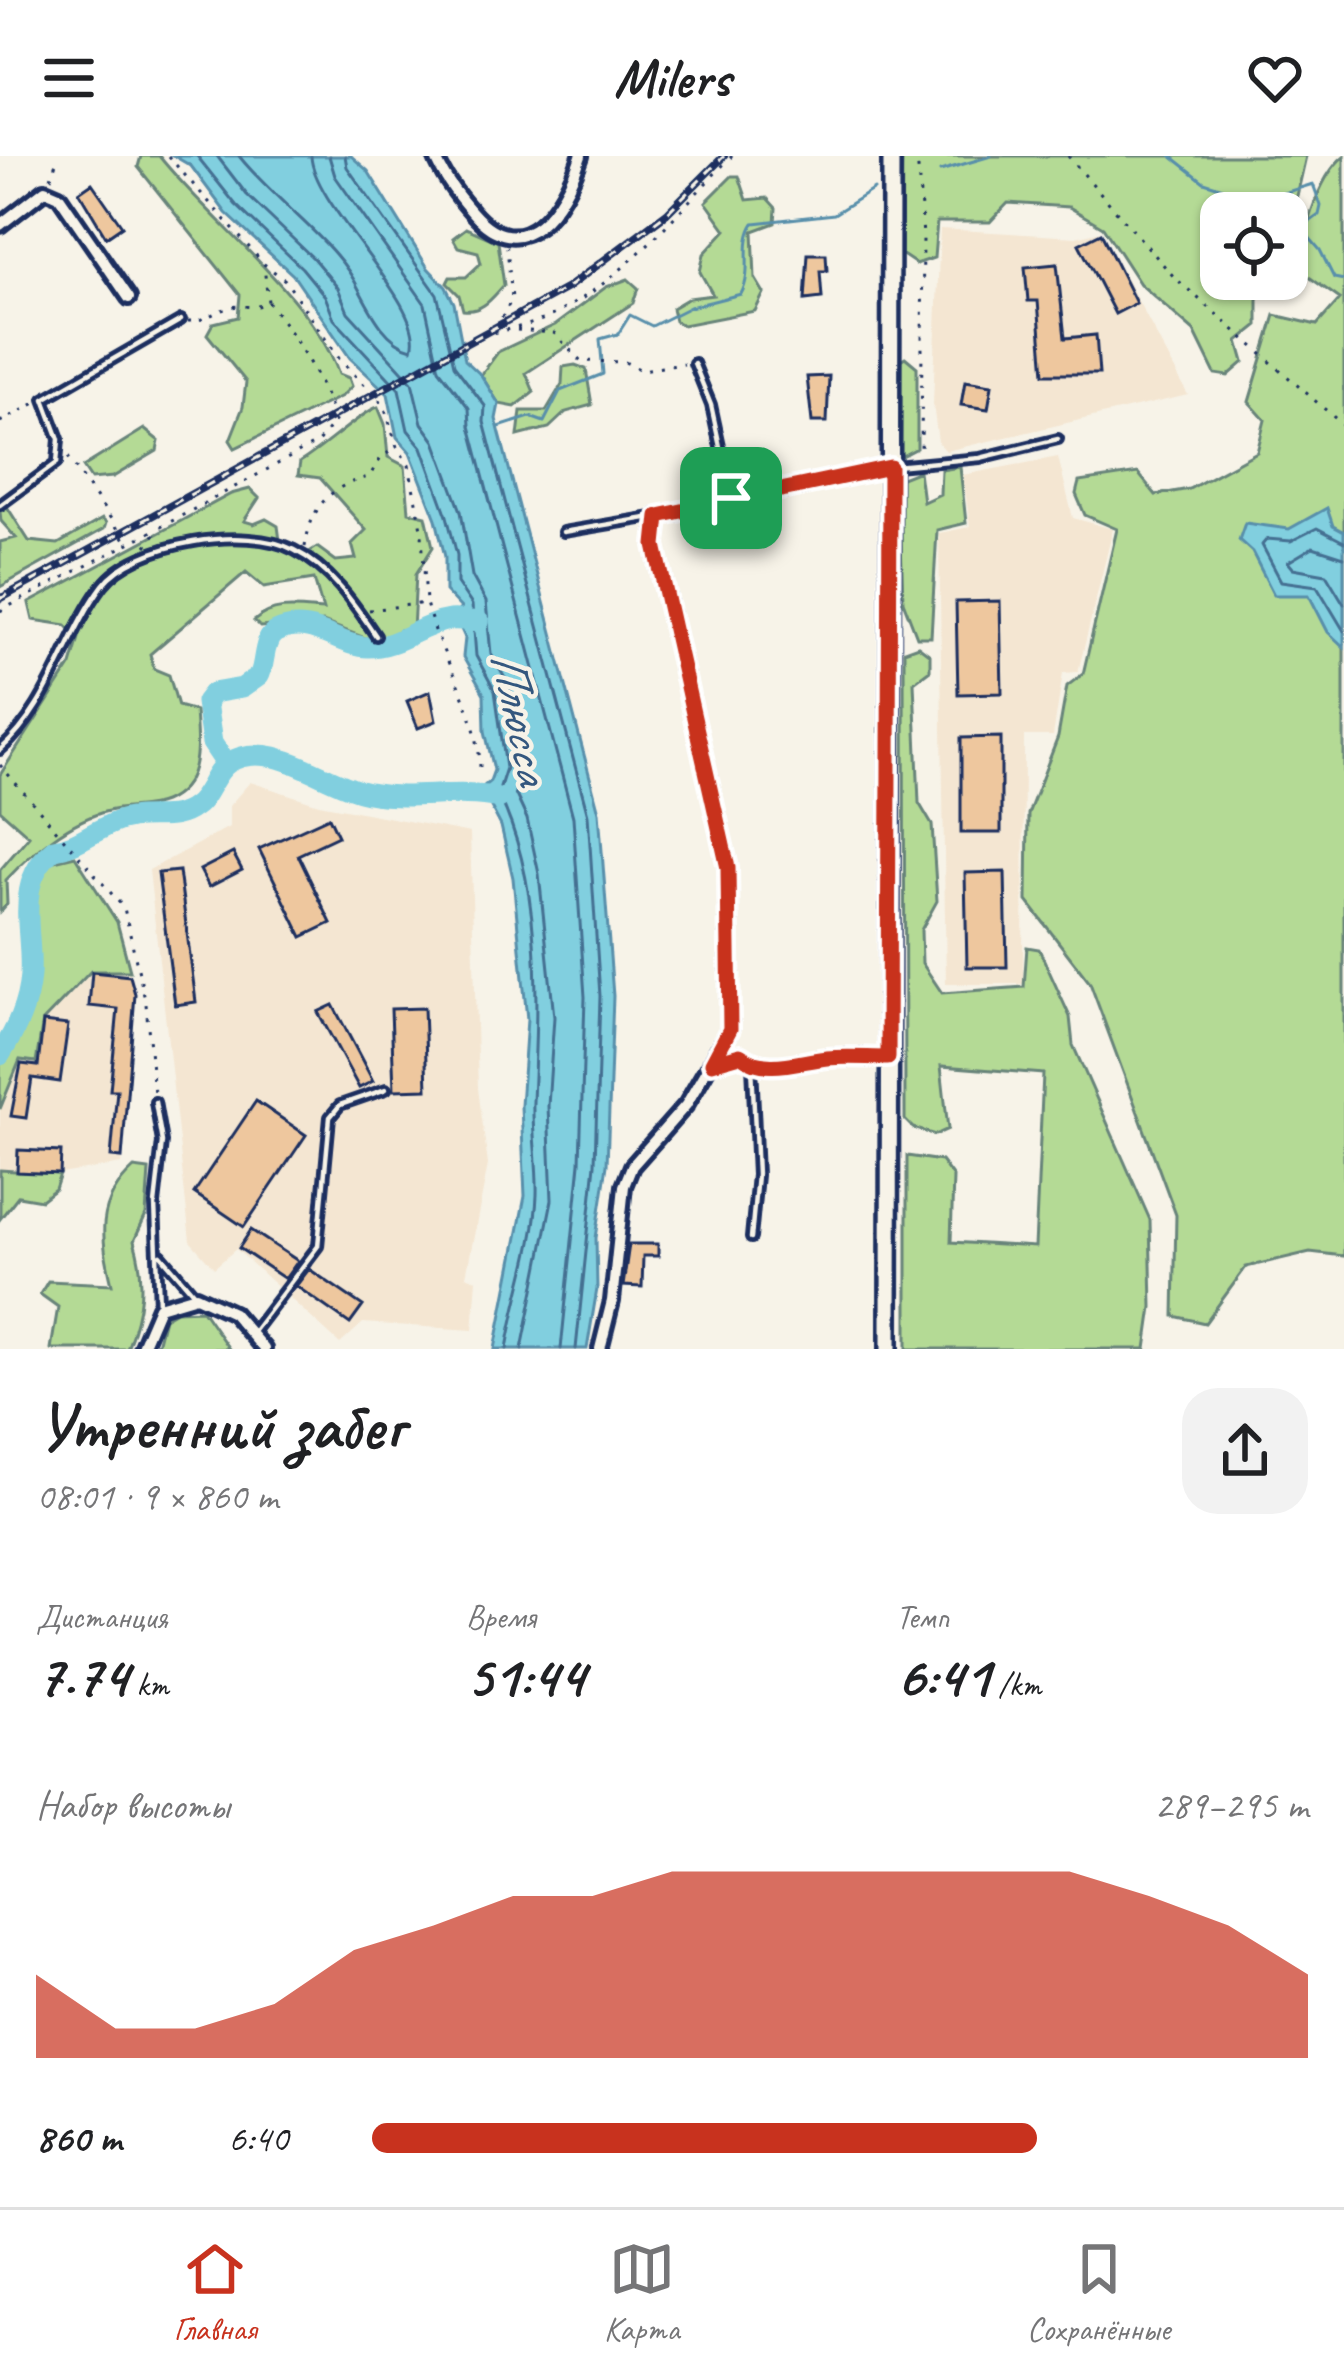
<!DOCTYPE html>
<html lang="ru">
<head>
<meta charset="utf-8">
<style>
  :root { --surface:#fff; --page:#f2f2f2; --text:#202124; --muted:#757577; --line:#e0e0e0; --accent:#c8321e }
  body { margin:0; font-family:Caveat,sans-serif; background:var(--page); color:var(--text); height:100vh; display:flex; flex-direction:column; font-size:45px; white-space:nowrap }
  * { box-sizing:border-box; margin:0 }
  p { font-size:39px; color:var(--muted) }
  .icon { flex:none; width:66px; height:66px; fill:none; stroke:currentColor; stroke-width:2; stroke-linecap:round; stroke-linejoin:round }
  .map { position:relative; height:1193px; overflow:hidden }
  .drawer { display:flex; flex-direction:column; background:var(--surface); flex:1 }
  .drawer>* { flex:none }
  .fabs { position:absolute; left:1200px; top:36px; display:grid; gap:24px }
  .fabs a { display:grid; place-items:center; width:108px; height:108px; border-radius:24px; background:var(--surface); box-shadow:0 3px 9px #0004; font-size:60px }
  .pin { position:absolute; display:grid; place-items:center; width:102px; height:102px; color:#fff; margin:-51px; border-radius:24px; box-shadow:0 6px 18px #0006 }
  .round { display:grid; place-items:center; flex:none; width:126px; height:126px; border-radius:36px; background:var(--page) }
  .summary { display:flex; align-items:center; justify-content:space-between; height:204px; padding:0 36px }
  h1 { font-size:66px; font-weight:600; line-height:90px }
  .metrics { display:grid; grid-template-columns:repeat(3,1fr); gap:18px; height:204px; padding:12px 36px }
  .metrics div { display:grid; align-content:center }
  .metrics b { font-size:60px; font-weight:600 }
  .metrics small { font-size:33px; font-weight:400 }
  .metrics p { font-size:33px }
  .chart { height:336px; padding:24px 36px }
  .chart p { display:flex; justify-content:space-between }
  .chart svg { width:100%; height:216px; margin-top:12px; fill:var(--accent); opacity:.7 }
  ul { padding:0 36px; list-style:none; font-size:39px }
  li { display:grid; grid-template-columns:192px 144px 1fr; align-items:center; height:90px }
  li i { height:30px; border-radius:15px; background:var(--accent) }
  header { display:flex; justify-content:space-between; align-items:center; height:156px; padding:0 36px; background:var(--surface); font-size:54px; font-weight:600 }
  .tabs { display:flex; justify-content:space-around; align-items:center; height:168px; border-top:3px solid var(--line); background:var(--surface); font-size:33px; color:var(--muted) }
  .tabs a { display:grid; justify-items:center; gap:6px }
  .tabs .selected { color:var(--accent) }
  .map>svg:first-child { display:block }
  .built { fill:#f4e6d2 }
  .green { fill:#b4da95; stroke:#68847a; stroke-width:3 }
  .water { fill:#81cfdf; stroke:#588fab; stroke-width:3 }
  .lines { fill:none; stroke-linecap:round; stroke-linejoin:round }
  .shore { stroke:#446f92; stroke-width:3 }
  .stream { stroke:#588fab; stroke-width:3 }
  .river { stroke:#81cfdf; stroke-width:21 }
  .building { fill:#eec79e; stroke:#1b2f5e; stroke-width:3 }
  .service-casing { stroke:#1b2f5e; stroke-width:14 }
  .minor-casing { stroke:#1b2f5e; stroke-width:20 }
  .secondary-casing { stroke:#1b2f5e; stroke-width:24 }
  .path { stroke:#1b2f5e; stroke-width:3; stroke-dasharray:3 9; stroke-linecap:butt }
  .service { stroke:#f7f3e8; stroke-width:4.5 }
  .minor { stroke:#f7f3e8; stroke-width:10 }
  .secondary { stroke:#f7f3e8; stroke-width:15 }
  .rail-casing { stroke:#1b2f5e; stroke-width:8 }
  .rail { stroke:#f7f3e8; stroke-width:3; stroke-dasharray:9; stroke-linecap:butt }
  .path-bridge { stroke:#1b2f5e; stroke-width:3; stroke-dasharray:3 9; stroke-linecap:butt }
  .route-casing { stroke:#fff; stroke-width:24 }
  .route { stroke:#c8321e; stroke-width:15 }
  .labels { text-anchor:middle; dominant-baseline:central; stroke-width:9; stroke-linejoin:round; paint-order:stroke }
  .water-label { font-size:51px; font-style:italic; fill:#34577e; stroke:#f7f3e8 }
</style>
</head>
<body>
<header><svg class="icon" aria-label="menu" viewBox="0 0 24 24"><path d="M4 6h16M4 12h16M4 18h16"/></svg>Milers<svg class="icon" aria-label="heart" viewBox="0 0 24 24"><path d="M12 20l-8-8c-3-5 5-10 8-4 3-6 11-1 8 4z"/></svg></header>
<div class="map">
<svg width="1344" height="1193" viewBox="0 0 1344 1193">
  <rect width="100%" height="100%" fill="#f7f3e8"/>
  <filter id="ink" filterUnits="userSpaceOnUse"><feTurbulence type="fractalNoise" baseFrequency=".00833" numOctaves="2"/><feDisplacementMap in="SourceGraphic" scale="24" xChannelSelector="R" yChannelSelector="G"/><feConvolveMatrix kernelMatrix="1 2 1 2 8 2 1 2 1" color-interpolation-filters="sRGB"/></filter>
  <g filter="url(#ink)">
    <!-- built -->
    <path class="built" d="M940,73L1076,81L1101,75L1188,239L946,295L938,286L933,248Z
      M1058,301L1073,362L1113,373L1078,516L1063,517L1053,580H1024L1023,828H946L939,377L970,371L963,319Z
      M250,626L319,648L470,677L478,932L488,1009L466,1120L477,1124L473,1174L363,1167L340,1188L236,1093L214,1112L190,1085L149,714L229,671V650Z
      M91,815H130L135,838L122,1008L60,1018L0,1014V953L20,904L37,905L43,865Z"/>
    <!-- green -->
    <path class="green" d="M141,0H159C212,67 311,140 339,218L349,222L352,230L342,240L235,292L230,284L243,251L246,226L207,178L213,167L238,161L240,139L138,11Z
      M902,0H1306L1287,84V57H1221V123H1258V169L1238,185L1244,206L1228,220L1215,218L1194,175L1140,128L1103,71L1069,51L1008,47L990,66H937L934,102L916,108L901,98Z
      M1344,0V1100L1310,1096L1246,1111L1205,1167L1174,1160L1176,1059L1090,827L1027,745L1028,658L1058,581L1067,530L1083,518L1117,373L1085,359L1076,338L1079,326L1138,317L1156,339L1189,333L1257,296L1265,264L1249,246L1275,159L1317,169L1340,143L1302,116C1298,84 1319,20 1344,0Z
      M732,20H739L747,44L767,42L776,52L775,67L753,75L755,122L764,137L755,155L683,169L675,165L672,152L689,142L713,139L700,116L704,98L726,74L706,46Z
      M466,72L498,86L504,129C492,142 482,157 463,154L459,139L447,127L450,121H466L481,107L478,96L458,91L453,82Z
      M628,123L638,132L633,147L526,217L534,236L515,251L499,248L481,219L498,196L555,169L606,131Z
      M905,201L917,211V292L902,300L899,295V205Z
      M575,209L586,213L592,249L566,256L549,272L518,280L521,255H546L562,228L563,211Z
      M378,251L385,268L388,301L405,310L409,356L426,360L433,391L416,418L413,474H399L386,483L365,482L323,466L260,471L254,465C274,447 298,452 323,454L314,423L264,431L246,416L150,498L154,513L169,519L178,550L195,555C197,589 203,629 164,646C148,653 125,650 108,655C70,664 32,696 6,724L7,748L0,756V714L29,680L0,654V619L71,509L79,482L66,469L33,464L29,447L231,338L250,333L259,342L244,365L254,368L266,363L278,370L281,392L300,402L317,391L336,405L356,403L352,388L366,374L320,322L298,319L300,306C322,293 363,255 378,251Z
      M144,273L159,285L157,295L113,321L91,323L83,311Z
      M960,311L966,367L937,374L931,481H917L903,445L899,323L919,315L923,346L940,338L941,314Z
      M6,349L29,385L58,388L102,363L106,367L104,373L0,431V386L16,382L1,365L0,356Z
      M918,490L930,499V514L914,526L919,647L932,669L937,745L921,774L922,807L942,837L1024,831L1027,791L1039,793L1070,861L1073,889L1150,1064L1152,1151L1146,1193H907V1000L941,1005L953,1021L951,1086L1035,1091L1043,918L941,910L948,973L935,979L913,972L905,964L904,495Z
      M75,700L117,766L130,815H91L43,865L36,906L20,904L0,953C0,939 0,919 0,905C8,881 27,862 32,836C43,782 16,760 50,706Z
      M134,1012L149,1014L146,1059L134,1085C146,1124 142,1155 127,1193H51L58,1151L40,1138L48,1125L112,1128C101,1082 95,1047 134,1012Z
      M0,1014L60,1018L55,1033L41,1044L18,1040L0,1063Z
      M202,1154L229,1193H156L164,1162L176,1155Z"/>
    <!-- water -->
    <path class="water" d="M174,0H351L368,15L428,112L446,131L454,147L465,204L481,219L499,248L496,263L599,656L613,840L607,1009L596,1082L597,1133L587,1193H495L525,1040L521,950L527,863L513,722L501,670L489,647L476,637L490,625L494,614L485,575L484,538L463,501L465,482L460,471L450,464L461,452L445,435V401L436,363L410,296L397,281L388,238L350,202L293,119L226,57L191,10Z
      M1327,352L1333,370L1344,376V491L1328,476L1309,439H1274L1252,396L1239,384L1245,367L1289,373Z"/>
    <g class="lines">
      <!-- shore -->
      <path class="shore" d="M197,0L236,49L302,112L325,140L334,163L399,233L408,274L422,291L447,360L457,399V427L472,449L476,500L495,535L506,612L498,637C544,730 537,846 533,946C532,977 538,1008 537,1039C535,1090 515,1142 507,1193
        M217,0L247,39L313,102L338,132L348,156L412,226L422,267L435,285L461,355L472,420L486,446L491,498L510,531L520,611L515,637L527,663L539,718L554,861L548,950L552,1044L522,1193
        M239,0C272,42 331,83 354,124C368,149 383,186 412,193C427,149 313,50 311,0
        M329,0L335,20L425,148L439,213L469,252L470,270L573,661L585,841L580,1007L561,1193
        M345,0L347,11L437,138L454,209L485,250L484,266L588,659L600,840L595,1008L576,1193
        M1344,386L1317,372L1291,385L1267,383L1262,389L1281,425L1317,430L1344,475
        M1344,401L1313,391L1288,406L1293,412L1326,418L1344,448"/>
      <!-- stream -->
      <path class="stream" d="M1171,0L1204,26L1261,44L1313,28L1321,50L1319,59L1301,72L1320,94L1334,122L1344,124
        M940,15L991,0
        M499,271L530,261L544,266L560,235L603,218L600,183L618,178L630,159L652,170L690,151L741,138C754,115 740,88 754,67L834,58L874,33"/>
      <!-- river -->
      <path class="river" d="M226,608L212,587L206,546L213,537L242,532L259,520C266,508 262,483 276,476C312,459 338,491 368,491C400,491 421,468 450,464C459,463 470,465 479,466
        M0,899C16,874 28,849 30,819C33,774 13,727 54,693C82,690 102,666 131,662C153,658 175,666 194,651C209,641 213,617 228,607C268,581 322,625 360,635C404,647 454,632 499,642"/>
    </g>
    <!-- building -->
    <path class="building" d="M92,27L122,70L106,81L79,36Z
      M1101,77L1136,147L1115,158L1079,88Z
      M808,98H826L827,115H820L822,142L805,144Z
      M1057,108L1065,182L1096,179L1099,218H1044L1038,145H1028L1025,111Z
      M829,220L827,266H812L807,221Z
      M965,225L992,229L988,253L961,249Z
      M1000,445L1002,537L958,538L956,446Z
      M430,535L436,565L418,572L407,545Z
      M1001,581V677H961V582Z
      M329,661L338,680L298,699L331,767L302,781L259,693Z
      M233,697L242,714L209,731L200,714Z
      M179,715L196,846L175,849L158,717Z
      M1005,716L1007,811H967L965,717Z
      M92,816L130,820L135,838L122,1002L111,1001L117,934H110L118,853L89,850Z
      M333,849L373,925L359,932L318,856Z
      M424,852L427,933L394,934L391,853Z
      M43,866L68,869L60,926L32,922L26,962L11,960L21,908L38,910Z
      M256,945L306,979L244,1071L194,1037Z
      M18,994L61,996L60,1018L17,1016Z
      M251,1074L298,1105L285,1123L239,1092Z
      M629,1088H658V1100H643L642,1131L623,1130Z
      M309,1113L363,1150L350,1168L296,1130Z"/>
    <g class="lines">
      <defs>
        <path id="service" d="M694,207L711,249L731,342
          M895,310L980,302L1058,283
          M0,349L57,307L59,283L44,243L181,164
          M563,376L658,360
          M0,594C50,551 65,480 103,429C136,386 247,369 294,394C330,412 354,447 376,480
          M155,946L162,986L155,1048L159,1149
          M751,1082L757,1019L752,909
          M161,1099L196,1140
          M253,1176L318,1090L330,961L340,949L386,933"/>
        <path id="minor" d="M435,0C443,21 457,39 472,56C523,115 564,51 581,0
          M0,69L45,34L59,40L129,142
          M712,907L740,899C766,919 798,905 827,902C847,900 868,902 888,902
          M141,1193L159,1151L196,1140L233,1157L264,1193
          M600,1193L612,1145L624,1030L632,1010L686,949L730,873L728,712L655,389L658,360L889,311"/>
        <path id="secondary" d="M889,1193L891,0"/>
      </defs>
      <!-- service casing -->
      <use href="#service" class="service-casing"/>
      <!-- minor casing -->
      <use href="#minor" class="minor-casing"/>
      <!-- secondary casing -->
      <use href="#secondary" class="secondary-casing"/>
      <!-- path -->
      <path class="path" d="M168,0L264,108L285,124L340,204L384,249L397,291L409,309L422,378L426,447
        M917,0L923,80L921,298
        M1068,0L1174,121L1344,270
        M51,22L58,0
        M268,146C293,177 323,225 334,262
        M188,165C204,166 213,156 228,152C243,147 253,155 268,146L264,110
        M496,172L512,143L507,91
        M517,174L554,177L581,205L625,206L641,214L684,208
        M482,180C503,173 524,172 544,163C622,129 674,58 732,0
        M0,266L36,247
        M68,301L127,386
        M146,390L159,372L318,286L344,254
        M305,391C311,351 329,330 369,321L381,302L396,291
        M369,454L426,447C441,504 481,557 480,616
        M0,455L158,372
        M0,609L124,752L146,848L154,938"/>
      <!-- service -->
      <use href="#service" class="service"/>
      <!-- minor -->
      <use href="#minor" class="minor"/>
      <!-- secondary -->
      <use href="#secondary" class="secondary"/>
      <defs>
        <path id="rail" d="M0,443L567,132L667,57L724,0"/>
      </defs>
      <!-- rail casing -->
      <use href="#rail" class="rail-casing"/>
      <!-- rail -->
      <use href="#rail" class="rail"/>
      <!-- path-bridge -->
      <path class="path-bridge" d="M344,254L482,180"/>
    </g>
  </g>
  <g class="lines" filter="url(#ink)">
    <defs>
      <path id="route" d="M890,311L888,902C868,902 847,900 827,902C798,905 766,919 740,899L712,907L730,873L728,712L655,389L658,360Z"/>
    </defs>
    <!-- route casing -->
    <use href="#route" class="route-casing"/>
    <!-- route -->
    <use href="#route" class="route"/>
  </g>
  <g class="labels">
    <!-- water labels -->
    <g class="water-label">
      <text transform="translate(521 561) rotate(78)">Плюсса</text>
    </g>
  </g>
</svg>
<div class="fabs">
<a><svg class="icon" aria-label="locate" viewBox="0 0 24 24"><circle cx="12" cy="12" r="6"/><path d="M12 2v4M12 18v4M2 12h4M18 12h4"/></svg></a>
</div>
<div class="pin" style="left:731px;top:342px;background:#1e9e55"><svg class="icon" aria-label="arrive" viewBox="0 0 24 24"><path d="M6 21V4h12l-3 4 3 4H6"/></svg></div>
</div>
<section class="drawer">
<div class="summary"><div><h1>Утренний забег</h1><p>08:01 · 9 × 860 m</p></div><a class="round"><svg class="icon" aria-label="share" viewBox="0 0 24 24"><path d="M12 15V3M7 8l5-5 5 5M5 13v7h14v-7"/></svg></a></div>
<div class="metrics">
<div><p>Дистанция</p><b>7.74<small> km</small></b></div>
<div><p>Время</p><b>51:44</b></div>
<div><p>Темп</p><b>6:41<small> /km</small></b></div>
</div>
<div class="chart"><p><span>Набор высоты</span>289–295 m</p>
<svg viewBox="0 0 160 44" preserveAspectRatio="none"><path d="M0 44V27L10 38L20 38L30 33L40 22L50 17L60 11L70 11L80 6L90 6L100 6L110 6L120 6L130 6L140 11L150 17L160 27V44z"/></svg>
</div>
<ul>
<li><b>860 m</b>6:40<i style="width:71%"></i></li>
</ul>
</section>
<nav class="tabs">
<a class="selected"><svg class="icon" aria-label="home" viewBox="0 0 24 24"><path d="M3 11l9-7 9 7M6 9v11h12V9"/></svg>Главная</a>
<a><svg class="icon" aria-label="map" viewBox="0 0 24 24"><path d="M3 6l6-2 6 2 6-2v14l-6 2-6-2-6 2zM9 4v14M15 6v14"/></svg>Карта</a>
<a><svg class="icon" aria-label="saved" viewBox="0 0 24 24"><path d="M7 4h10v16l-5-4-5 4z"/></svg>Сохранённые</a>
</nav>
</body>
</html>
